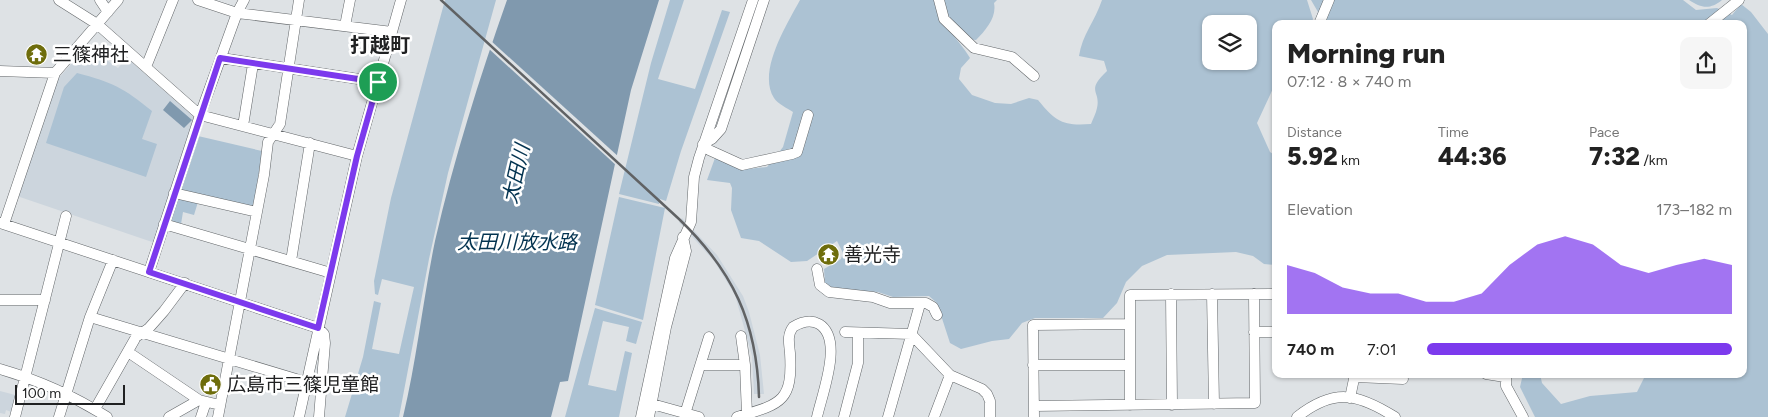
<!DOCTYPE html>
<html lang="en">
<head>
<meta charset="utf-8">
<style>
  :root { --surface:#fff; --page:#f6f6f6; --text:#222; --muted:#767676; --accent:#7c3aed }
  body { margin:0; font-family:Figtree,"Noto Sans JP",sans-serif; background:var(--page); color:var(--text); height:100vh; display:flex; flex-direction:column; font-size:19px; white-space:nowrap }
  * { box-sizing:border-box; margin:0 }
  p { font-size:16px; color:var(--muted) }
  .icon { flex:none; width:28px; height:28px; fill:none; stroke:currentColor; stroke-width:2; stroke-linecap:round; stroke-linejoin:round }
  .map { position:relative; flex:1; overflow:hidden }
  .sheet { position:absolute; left:1272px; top:20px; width:475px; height:358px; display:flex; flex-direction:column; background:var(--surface); border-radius:10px; box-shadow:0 1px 4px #0004 }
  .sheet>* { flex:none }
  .tools { position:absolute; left:1202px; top:15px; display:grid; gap:10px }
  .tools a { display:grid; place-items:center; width:55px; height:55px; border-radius:10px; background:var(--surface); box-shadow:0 1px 4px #0004; font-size:25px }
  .scale { position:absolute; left:15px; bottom:12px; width:110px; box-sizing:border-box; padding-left:5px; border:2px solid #202122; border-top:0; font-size:14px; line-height:18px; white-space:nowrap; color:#202122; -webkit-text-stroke:4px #fff; paint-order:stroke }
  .pin { position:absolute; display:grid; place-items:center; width:42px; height:42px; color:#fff; margin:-21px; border:2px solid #fff; border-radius:50%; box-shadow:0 1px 5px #0007 }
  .round { display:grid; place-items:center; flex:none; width:52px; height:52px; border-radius:10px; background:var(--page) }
  .summary { display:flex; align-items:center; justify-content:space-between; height:85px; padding:0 15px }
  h1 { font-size:28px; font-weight:800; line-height:38px }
  .figures { display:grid; grid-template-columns:repeat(3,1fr); gap:8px; height:85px; padding:5px 15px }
  .figures div { display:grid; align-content:center }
  .figures b { font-size:25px; font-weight:800 }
  .figures small { font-size:14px; font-weight:400 }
  .figures p { font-size:14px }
  .chart { height:140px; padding:10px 15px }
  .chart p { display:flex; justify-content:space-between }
  .chart svg { width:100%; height:90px; margin-top:5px; fill:var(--accent); opacity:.7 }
  ul { padding:0 15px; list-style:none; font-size:16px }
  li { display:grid; grid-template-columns:80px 60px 1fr; align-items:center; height:38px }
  li i { height:12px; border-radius:6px; background:var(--accent) }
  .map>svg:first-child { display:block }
  .built { fill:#ccd5dd }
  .green { fill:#acc2d3; fill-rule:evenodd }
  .water { fill:#8099ae }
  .pier { fill:#dee2e5 }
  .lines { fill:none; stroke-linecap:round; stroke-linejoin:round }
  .minor-casing { stroke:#626669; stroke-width:11 }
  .minor { stroke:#fff; stroke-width:10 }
  .rail { stroke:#606264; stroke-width:2.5 }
  .route-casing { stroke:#fff; stroke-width:10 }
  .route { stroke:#7c3aed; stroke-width:6 }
  .labels { text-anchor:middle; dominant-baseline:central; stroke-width:5; stroke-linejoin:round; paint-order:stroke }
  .poi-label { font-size:19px; fill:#202122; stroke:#fff; text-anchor:start }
  .neighbourhood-label { font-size:20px; font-weight:bold; fill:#202122; stroke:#fff }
  .water-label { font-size:20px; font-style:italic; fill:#033350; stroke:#fff }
</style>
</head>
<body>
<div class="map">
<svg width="1768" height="417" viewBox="0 0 1768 417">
  <rect width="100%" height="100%" fill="#dee2e5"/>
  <!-- built -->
  <path class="built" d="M87,46L118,68L127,58L195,118L155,243L17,196L58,79Z
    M682,218L717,255L743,296L749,312L760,355L764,394H754L752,356L735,295L714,261L679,222Z
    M0,391L19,396L14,413L6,410L5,414L0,413Z"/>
  <!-- green -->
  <path class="green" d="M445,0H496L448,173L429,259L399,417H345L363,357L374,301L381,303L372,349L399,354L414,287L382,279L378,295L375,294L374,281L391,198Z
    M670,0H684L658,79L695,89L722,10L730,12L681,151L666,201L660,199L659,204L619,194L651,63Z
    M800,0H934C940,26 957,36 970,58L961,68L959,79L972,95L995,103L1011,104L1029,98L1038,100C1056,122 1063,126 1091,124C1093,119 1096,113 1097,108C1101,90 1085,92 1107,71L1104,61L1079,56C1082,35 1095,21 1102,0H1307L1313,19L1311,24H1276V82L1257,123L1270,152L1276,156V265L1264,264L1253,256L1236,252L1167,255L1142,266L1126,282L1117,303L1103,318H1035L1022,323L1009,339L992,341L961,349L950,343L937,303L929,296L893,297L878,292L828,288L825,284L824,269L841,259L843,253L837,241L807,261L791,262L759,241L741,238L731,210L732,188L730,183L707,180L715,158L747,169L767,167L783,147L793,112C787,108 778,104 774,98C757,72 787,24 800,0ZM1211,24H1249V61H1211Z
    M942,0H997L994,3C997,17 986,30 976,40L966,39L949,20Z
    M1311,0H1683L1696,10L1717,8L1732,15L1741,4L1751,12L1768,34V417H1535L1520,387L1523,374H1540L1542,383L1561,404L1590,396L1637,392L1646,374H1744V24H1314L1318,12Z
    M1689,0H1722C1710,10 1701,8 1689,0Z
    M77,73C112,82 124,88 152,111L142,139L157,144L146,177L46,143L64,87Z
    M198,136L262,151L254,206L249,208L182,192L181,189Z
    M619,197L665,208L643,320L595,305Z
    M177,199L198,202L194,215L183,212L181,224L173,222L170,218Z
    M595,308L642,322L636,344L626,341L629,327L603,321L588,385L616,391L625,351L632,353L619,417H565Z"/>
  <!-- water -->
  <path class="water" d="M507,0H659L631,90L568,381L560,382L551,417H403C417,359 423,299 435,241C454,159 479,79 507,0Z
    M170,101L192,120L184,128L163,110Z"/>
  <!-- pier -->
  <path class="pier" d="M490,40L620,158L618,167L488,48Z"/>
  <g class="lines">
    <defs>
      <path id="minor" d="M59,0L97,24L200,115L357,156
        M100,0L108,12
        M198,0L237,13L392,32
        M764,0L721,129L712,139L703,144L709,150L742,165L792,154L797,152L808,115
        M939,0L944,19L974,48L1012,57L1034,76
        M1319,24L1329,0
        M1709,24L1739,0
        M345,26L350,0
        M221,58L378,82
        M146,67L173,0
        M0,71L55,73
        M243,126L253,64
        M174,193L257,212
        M0,223L318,328L324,334L325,343L319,417
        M4,224L55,73L118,0
        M164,224L331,273
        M291,261L310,143
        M817,269L820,285L829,292L873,297L890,303H926L933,307L937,315
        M149,272L200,115L237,13L244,0
        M1171,294L1172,405
        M1212,294L1214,404
        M0,300H45
        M90,317L306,382
        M845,332L911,334L950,375L982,389L987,394L990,401V417
        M1254,332H1276
        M741,336L745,365
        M128,352L199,400L220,405
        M701,365H745L747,414
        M1033,365H1130
        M0,369C38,380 74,396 107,417
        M1486,374L1505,377
        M1506,374V386L1523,417
        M1355,377L1403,379
        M1350,398L1355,374
        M652,404L699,417
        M1130,405V295L1276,294
        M1034,406L1255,403L1254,294
        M95,409L136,337L149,328L164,311L185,283
        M685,414L709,337
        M15,417L66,216
        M59,417L90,317L113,260
        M169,417L199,400
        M201,417L206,402
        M218,417L264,175L268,142L280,124L299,0
        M299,417L357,156L401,0
        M641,417L675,258L691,222L694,177L699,158L753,0
        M649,417L666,327L686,251L683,237
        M737,417C781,404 793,402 790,353C789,343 787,335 793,327C801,322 810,319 819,324C844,339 822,394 817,417
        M844,417L858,363V333
        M888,417L920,304
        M934,417L950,375
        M1034,417L1033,325L1130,324
        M1297,417C1334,388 1357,393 1395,417"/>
    </defs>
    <!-- minor casing -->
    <use href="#minor" class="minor-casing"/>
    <!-- minor -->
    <use href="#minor" class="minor"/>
    <!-- rail -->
    <path class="rail" d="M441,0L679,219C733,271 757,322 759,397"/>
  </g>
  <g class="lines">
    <defs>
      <path id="route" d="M220,58L378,82L357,156L318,328L149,272Z"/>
    </defs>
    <!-- route casing -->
    <use href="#route" class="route-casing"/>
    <!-- route -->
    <use href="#route" class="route"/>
  </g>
  <!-- icons -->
  <defs>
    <symbol id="temple-disc" viewBox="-11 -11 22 22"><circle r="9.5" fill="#6e6d0c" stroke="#fff"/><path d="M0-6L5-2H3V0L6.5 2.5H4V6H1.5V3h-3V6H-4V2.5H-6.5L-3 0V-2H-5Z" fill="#fff"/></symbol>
    <symbol id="civic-disc" viewBox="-11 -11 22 22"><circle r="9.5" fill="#6e6d0c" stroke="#fff"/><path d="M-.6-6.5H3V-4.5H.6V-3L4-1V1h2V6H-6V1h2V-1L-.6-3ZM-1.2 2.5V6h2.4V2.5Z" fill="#fff"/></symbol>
  </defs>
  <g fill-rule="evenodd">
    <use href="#temple-disc" x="24" y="42" width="25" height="25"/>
    <use href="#temple-disc" x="816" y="242" width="25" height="25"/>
    <use href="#civic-disc" x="198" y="372" width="25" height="25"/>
  </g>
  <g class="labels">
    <!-- poi labels -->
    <g class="poi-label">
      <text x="53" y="54">三篠神社</text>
      <text x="844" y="254">善光寺</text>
      <text x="227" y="384">広島市三篠児童館</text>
    </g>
    <!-- neighbourhood labels -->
    <g class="neighbourhood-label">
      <text x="380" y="45">打越町</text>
    </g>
    <!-- water labels -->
    <g class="water-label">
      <text transform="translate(516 174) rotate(-77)">太田川</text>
      <text x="517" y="242">太田川放水路</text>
    </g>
  </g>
</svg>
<div class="tools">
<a><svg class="icon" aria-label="layers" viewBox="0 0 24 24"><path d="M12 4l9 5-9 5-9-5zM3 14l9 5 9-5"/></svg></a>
</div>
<div class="scale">100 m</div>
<div class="pin" style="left:378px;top:82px;background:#1e9e55"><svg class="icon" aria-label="arrive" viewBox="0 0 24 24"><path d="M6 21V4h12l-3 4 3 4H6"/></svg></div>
<section class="sheet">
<div class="summary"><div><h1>Morning run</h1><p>07:12 · 8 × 740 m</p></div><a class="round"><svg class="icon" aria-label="share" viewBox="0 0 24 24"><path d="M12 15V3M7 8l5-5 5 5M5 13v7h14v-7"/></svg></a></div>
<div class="figures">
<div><p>Distance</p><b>5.92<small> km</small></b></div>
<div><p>Time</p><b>44:36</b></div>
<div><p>Pace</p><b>7:32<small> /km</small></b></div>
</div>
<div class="chart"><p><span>Elevation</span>173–182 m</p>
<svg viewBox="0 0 160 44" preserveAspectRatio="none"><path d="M0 44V20L10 24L20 31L30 34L40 34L50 38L60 38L70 34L80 20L90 10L100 6L110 10L120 20L130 24L140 20L150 17L160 20V44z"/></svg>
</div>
<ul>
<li><b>740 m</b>7:01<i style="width:100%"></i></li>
</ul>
</section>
</div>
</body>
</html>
